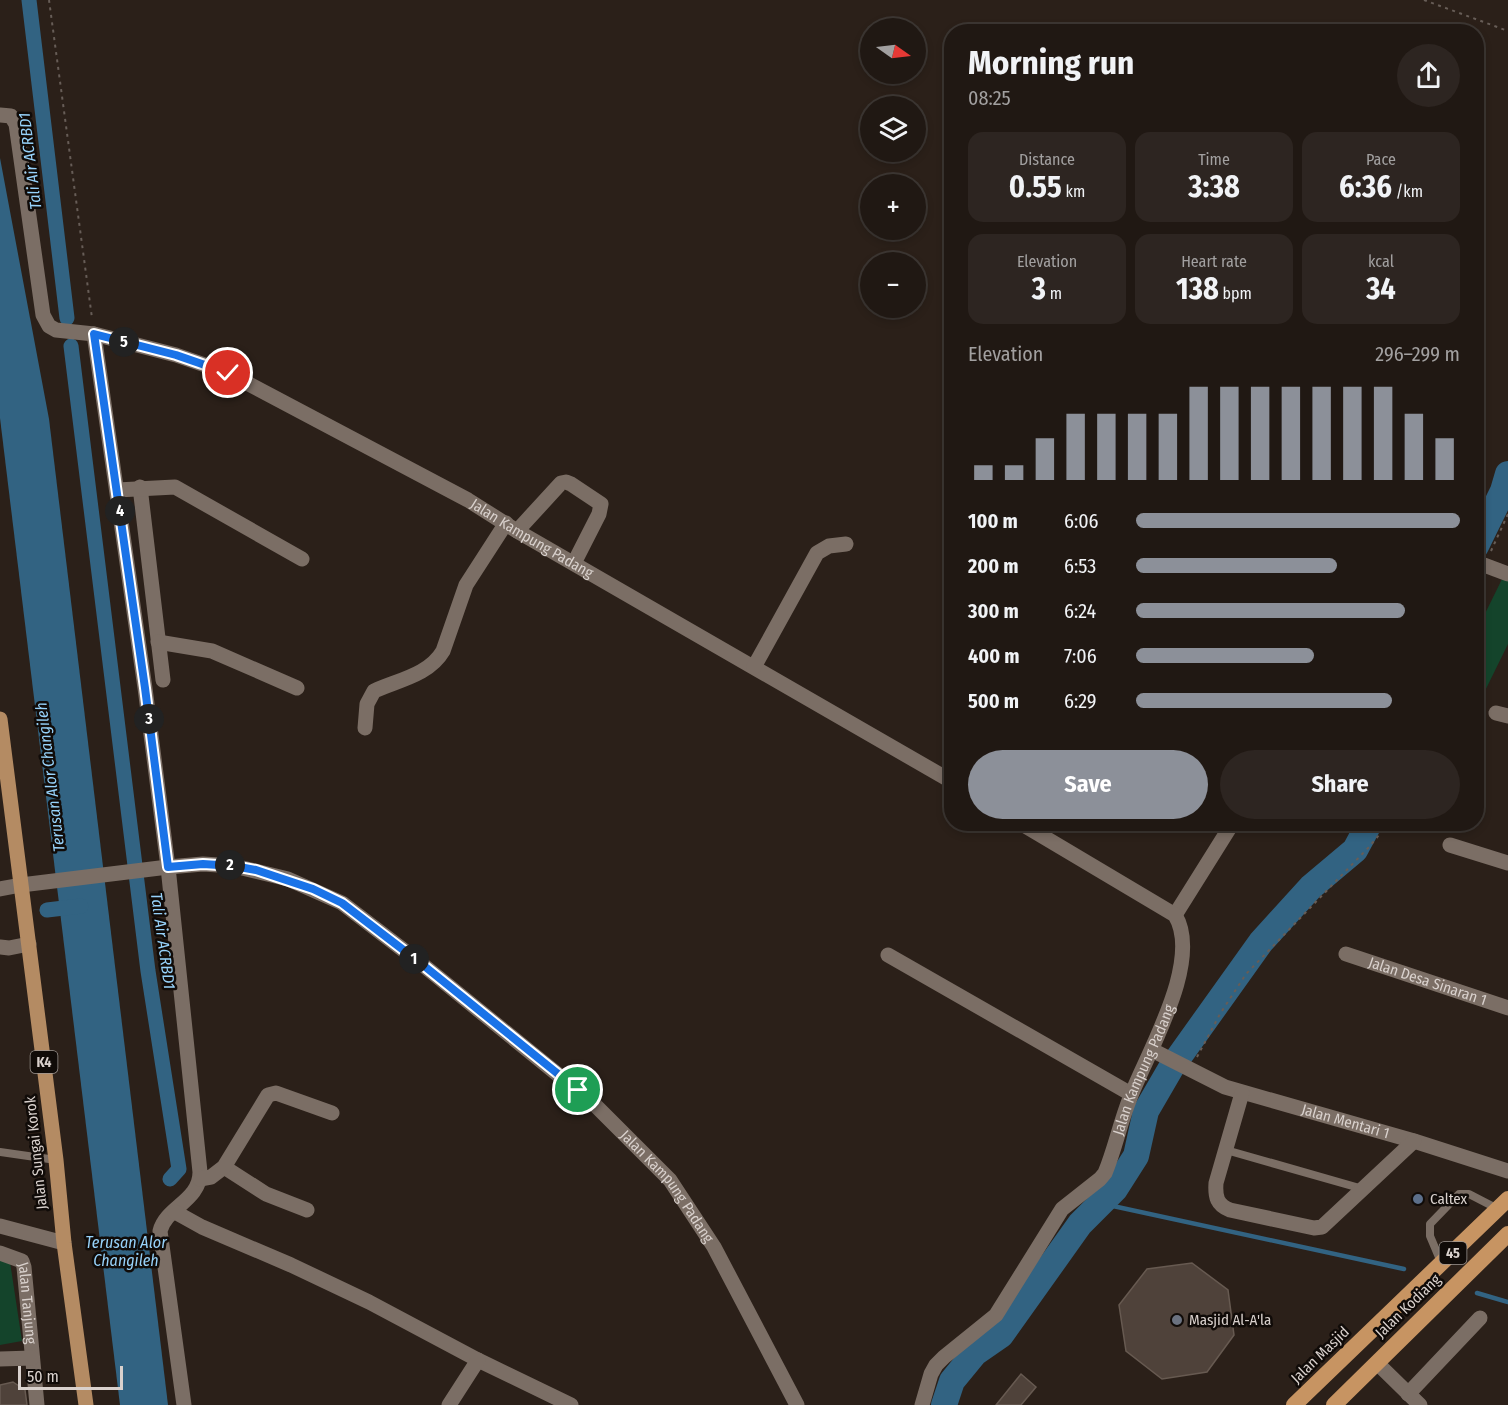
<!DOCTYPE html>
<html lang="en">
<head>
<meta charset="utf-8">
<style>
  :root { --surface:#201813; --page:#2d2521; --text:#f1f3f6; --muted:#a2a0a0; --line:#3d3733; --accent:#8c9099 }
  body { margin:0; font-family:"Fira Sans Condensed",sans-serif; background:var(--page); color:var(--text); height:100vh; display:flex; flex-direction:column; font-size:22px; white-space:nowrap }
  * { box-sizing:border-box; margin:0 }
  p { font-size:20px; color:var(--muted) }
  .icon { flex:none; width:33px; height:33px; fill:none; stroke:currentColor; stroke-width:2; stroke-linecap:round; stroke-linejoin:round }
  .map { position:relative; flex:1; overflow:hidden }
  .side { position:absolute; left:944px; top:24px; width:540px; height:807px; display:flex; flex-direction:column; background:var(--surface); border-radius:24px; box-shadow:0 3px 9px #0003,0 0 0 2px var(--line) }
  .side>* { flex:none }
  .needle { width:39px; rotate:104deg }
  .buttons { position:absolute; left:860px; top:18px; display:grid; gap:12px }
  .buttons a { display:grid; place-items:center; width:66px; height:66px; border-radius:50%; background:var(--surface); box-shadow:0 3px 9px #0003,0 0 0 2px var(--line); font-size:30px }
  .scale { position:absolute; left:18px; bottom:15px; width:105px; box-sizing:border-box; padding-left:6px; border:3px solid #d9d1cd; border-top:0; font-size:16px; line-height:21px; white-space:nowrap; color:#d9d1cd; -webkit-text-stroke:4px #100b08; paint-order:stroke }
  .pin { position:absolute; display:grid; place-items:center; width:51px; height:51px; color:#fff; margin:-26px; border:3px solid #fff; border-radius:50%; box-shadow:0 2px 6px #0007 }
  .km { position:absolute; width:30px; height:30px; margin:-15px; border-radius:50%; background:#222; color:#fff; font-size:16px; line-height:30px; text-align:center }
  .round { display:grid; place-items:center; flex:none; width:63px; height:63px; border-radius:32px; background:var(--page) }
  .summary { display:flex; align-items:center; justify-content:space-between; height:102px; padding:0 24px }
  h1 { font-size:33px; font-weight:700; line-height:45px }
  .metrics { display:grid; grid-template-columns:repeat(3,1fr); gap:9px; height:102px; padding:6px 24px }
  .metrics div { display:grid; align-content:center; border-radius:15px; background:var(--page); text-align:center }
  .metrics b { font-size:30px; font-weight:700 }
  .metrics small { font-size:16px; font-weight:400 }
  .metrics p { font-size:16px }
  .chart { height:168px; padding:12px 24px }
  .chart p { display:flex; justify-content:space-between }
  .chart svg { width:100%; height:108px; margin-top:6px; stroke:var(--accent); stroke-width:6 }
  .primary-button { display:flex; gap:12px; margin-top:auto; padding:12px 24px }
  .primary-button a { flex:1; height:69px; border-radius:36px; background:var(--accent); color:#fff; font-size:24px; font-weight:700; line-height:69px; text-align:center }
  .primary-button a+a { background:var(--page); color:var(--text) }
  ul { padding:0 24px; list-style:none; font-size:20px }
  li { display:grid; grid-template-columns:96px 72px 1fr; align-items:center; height:45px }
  li i { height:15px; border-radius:8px; background:var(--accent) }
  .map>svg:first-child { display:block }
  .green { fill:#14442b }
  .water { fill:#326382 }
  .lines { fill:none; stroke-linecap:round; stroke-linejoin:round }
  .stream { stroke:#326382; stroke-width:4.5 }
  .canal { stroke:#326382; stroke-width:15 }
  .river { stroke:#326382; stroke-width:26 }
  .building { fill:#4f423a; stroke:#675a51; stroke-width:1.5 }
  .path { stroke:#675d57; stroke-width:2; stroke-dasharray:3 4.5; stroke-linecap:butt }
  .service { stroke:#7b6e65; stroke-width:8 }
  .minor { stroke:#7b6e65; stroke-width:15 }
  .tertiary { stroke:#7b6e65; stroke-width:15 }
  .primary { stroke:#b48b63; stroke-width:15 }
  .trunk { stroke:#c79462; stroke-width:16 }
  .route-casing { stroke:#fff; stroke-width:12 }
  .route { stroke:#1a73e8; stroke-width:8 }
  .service-dot { fill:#5c6f8a; stroke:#100b08; stroke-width:2 }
  .worship-dot { fill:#6b7280; stroke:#100b08; stroke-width:2 }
  .labels { text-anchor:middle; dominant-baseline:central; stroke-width:5; stroke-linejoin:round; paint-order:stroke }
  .shield { fill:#100b08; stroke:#9d9692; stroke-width:1.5 }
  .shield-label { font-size:14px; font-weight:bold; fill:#d9d1cd }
  .street-label { font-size:15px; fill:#d9d1cd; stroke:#100b08 }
  .poi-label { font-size:15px; fill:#d9d1cd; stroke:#100b08; text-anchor:start }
  .water-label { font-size:16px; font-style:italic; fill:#97d2fa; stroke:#100b08 }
</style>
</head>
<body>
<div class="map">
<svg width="1508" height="1405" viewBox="0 0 1508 1405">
  <rect width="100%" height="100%" fill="#2b2019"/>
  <!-- green -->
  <path class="green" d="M1504,575L1508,576V644L1481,699L1476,696V632Z
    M0,1259L10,1262L22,1341L0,1345Z"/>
  <!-- water -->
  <path class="water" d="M0,158L49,419L168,1405H120L0,418Z"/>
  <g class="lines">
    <!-- stream -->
    <path class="stream" d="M1099,1203L1404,1269
      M1477,1293L1508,1302"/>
    <!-- canal -->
    <path class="canal" d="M29,0L67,318
      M71,346L148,971L179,1169L170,1179
      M47,910L81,906"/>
    <!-- river -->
    <path class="river" d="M1476,546L1503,491L1508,474
      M944,1405L952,1381L975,1353L1001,1335L1080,1224L1115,1189L1136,1156L1146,1111L1171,1068L1261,942L1311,887L1355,850L1369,824"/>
  </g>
  <!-- building -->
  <path class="building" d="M1192,1263L1228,1290L1234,1335L1207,1372L1162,1379L1126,1351L1119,1305L1147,1269Z
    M1021,1374L1036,1387L1021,1405H996Z
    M13,1382L25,1390L27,1405H0V1385Z"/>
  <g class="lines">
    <!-- path -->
    <path class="path" d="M49,0L92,318
      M1424,0L1508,31
      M1491,551L1508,514
      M1197,1057L1220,1014L1246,974L1369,847L1379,835L1386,824"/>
    <!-- service -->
    <path class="service" d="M1226,1150L1363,1189
      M0,1152L56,1160
      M1441,1262L1430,1236V1224L1459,1194H1469L1498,1209"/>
    <!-- minor -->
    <g class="minor">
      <path id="s1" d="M0,115L11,116L16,124L43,315L49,326L56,330L94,334L176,355L228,373L468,500L517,531L951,781"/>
      <path d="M94,334L145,688L168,867L200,1172C200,1201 166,1207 160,1231L184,1405"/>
      <path d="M140,487L163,680"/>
      <path d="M117,490L175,487L302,559"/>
      <path d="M517,531L561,483L566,482L571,484L601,504L599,514L574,563"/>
      <path d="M1484,565L1508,574"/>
      <path d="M158,642L212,651L297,688"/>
      <path d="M754,667L817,553L829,546L846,544"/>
      <path d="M1496,713L1508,716"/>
      <path d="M365,728L367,704L374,691C398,680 429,675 443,651L466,585L506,523"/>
      <path d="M1450,845L1508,863"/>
      <path d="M0,889L21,885"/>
      <path d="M1175,915L1232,824"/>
      <path d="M0,947L9,948L29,944"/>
      <path id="s2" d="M1346,954L1508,1008"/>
      <path d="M888,955L1131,1094"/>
      <path id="s3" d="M1152,1050L1225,1087L1414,1141L1508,1171"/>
      <path d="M1242,1093L1216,1183C1215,1197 1217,1205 1230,1210L1314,1228L1322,1227L1414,1141"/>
      <path d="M224,1167L266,1194L307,1210"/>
      <path d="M200,1179L211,1177L224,1167L268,1095L276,1093L332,1113"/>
      <path d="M175,1212L202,1227L291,1265L369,1302L478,1360L571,1405"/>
      <path id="s4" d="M0,1253L22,1261L24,1267L37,1405"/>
      <path d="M0,1359L32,1358"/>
      <path d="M1377,1363L1420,1405"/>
      <path d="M1408,1394L1480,1318"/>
      <path d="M449,1405L478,1360"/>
      <path id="s5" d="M922,1405L931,1374L936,1365L944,1357L996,1315L1062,1209L1100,1179L1105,1173C1115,1149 1120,1123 1130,1098C1147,1053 1203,961 1175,915L1022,824"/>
    </g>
    <!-- tertiary -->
    <g class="tertiary">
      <path id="s6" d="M21,885L168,867L203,864L234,866L288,879L342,903L423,965L593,1103L670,1180L714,1247L797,1405"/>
      <path d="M0,1226L64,1243"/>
    </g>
    <!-- primary -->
    <path class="primary" d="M0,719L56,1160L64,1243L86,1405"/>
    <!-- trunk -->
    <path class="trunk" d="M1294,1405L1508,1199
      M1334,1405L1508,1234"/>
  </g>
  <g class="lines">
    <defs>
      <path id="route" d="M228,373L176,355L94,334L145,688L168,867L203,864L234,866L256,870L313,889L342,903L423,965L578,1090"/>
    </defs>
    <!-- route casing -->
    <use href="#route" class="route-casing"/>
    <!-- route -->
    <use href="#route" class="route"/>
  </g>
  <!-- markers -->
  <circle class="service-dot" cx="1418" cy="1199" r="6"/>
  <circle class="worship-dot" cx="1177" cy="1320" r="6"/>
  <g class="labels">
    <!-- shield labels -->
    <g class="shield">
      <rect x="30.5" y="1051" width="27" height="22" rx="4.5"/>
      <rect x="1439.5" y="1242" width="27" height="22" rx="4.5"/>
    </g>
    <g class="shield-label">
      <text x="44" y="1062">K4</text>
      <text x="1453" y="1253">45</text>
    </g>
    <!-- street labels -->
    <g class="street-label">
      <text stroke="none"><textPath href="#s1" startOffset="758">Jalan Kampung Padang</textPath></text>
      <text stroke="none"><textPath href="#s2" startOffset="86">Jalan Desa Sinaran 1</textPath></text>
      <text stroke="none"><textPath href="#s5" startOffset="412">Jalan Kampung Padang</textPath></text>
      <text stroke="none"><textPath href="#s3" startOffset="207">Jalan Mentari 1</textPath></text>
      <text transform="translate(36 1153) rotate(-96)">Jalan Sungai Korok</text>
      <text stroke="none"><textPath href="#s6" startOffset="762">Jalan Kampung Padang</textPath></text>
      <text stroke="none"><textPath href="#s4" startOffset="66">Jalan Tanjung</textPath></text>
      <text transform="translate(1408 1306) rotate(-44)">Jalan Kodiang</text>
      <text transform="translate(1320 1355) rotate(-44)">Jalan Masjid</text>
    </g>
    <!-- poi labels -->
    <g class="poi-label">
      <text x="1430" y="1199">Caltex</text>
      <text x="1189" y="1320">Masjid Al-A'la</text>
    </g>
    <!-- water labels -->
    <g class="water-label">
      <text transform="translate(30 161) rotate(-97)">Tali Air ACRBD1</text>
      <text transform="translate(50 777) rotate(-97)">Terusan Alor Changileh</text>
      <text transform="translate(163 941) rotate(82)">Tali Air ACRBD1</text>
      <text x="126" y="1242">Terusan Alor<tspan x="126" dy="18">Changileh</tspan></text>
    </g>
  </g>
</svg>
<div class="buttons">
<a><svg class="needle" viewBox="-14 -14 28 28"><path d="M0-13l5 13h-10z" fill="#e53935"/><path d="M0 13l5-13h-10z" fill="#a2a0a0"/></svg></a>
<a><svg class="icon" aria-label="layers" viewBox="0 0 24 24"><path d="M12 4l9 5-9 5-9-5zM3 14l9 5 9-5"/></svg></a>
<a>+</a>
<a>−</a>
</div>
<div class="scale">50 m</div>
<div class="pin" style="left:578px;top:1090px;background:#1e9e55"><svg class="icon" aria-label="arrive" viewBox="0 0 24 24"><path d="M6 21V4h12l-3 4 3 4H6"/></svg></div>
<div class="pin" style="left:228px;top:373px;background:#d93025"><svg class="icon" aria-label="check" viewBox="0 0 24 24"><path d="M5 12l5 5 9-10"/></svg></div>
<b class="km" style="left:414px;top:959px">1</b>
<b class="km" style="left:230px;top:865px">2</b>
<b class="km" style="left:149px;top:719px">3</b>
<b class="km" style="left:120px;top:511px">4</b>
<b class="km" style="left:124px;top:342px">5</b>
<section class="side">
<div class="summary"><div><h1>Morning run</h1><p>08:25</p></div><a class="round"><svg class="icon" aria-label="share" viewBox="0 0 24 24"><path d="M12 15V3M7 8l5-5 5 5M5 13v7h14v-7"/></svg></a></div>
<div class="metrics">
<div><p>Distance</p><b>0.55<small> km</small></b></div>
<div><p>Time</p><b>3:38</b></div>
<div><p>Pace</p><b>6:36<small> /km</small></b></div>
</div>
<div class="metrics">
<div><p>Elevation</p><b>3<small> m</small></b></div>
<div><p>Heart rate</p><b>138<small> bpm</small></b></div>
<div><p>kcal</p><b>34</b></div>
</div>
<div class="chart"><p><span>Elevation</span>296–299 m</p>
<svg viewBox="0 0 160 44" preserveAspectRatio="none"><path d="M5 44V38M15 44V38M25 44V27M35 44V17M45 44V17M55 44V17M65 44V17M75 44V6M85 44V6M95 44V6M105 44V6M115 44V6M125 44V6M135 44V6M145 44V17M155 44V27"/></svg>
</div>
<ul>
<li><b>100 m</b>6:06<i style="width:100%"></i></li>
<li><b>200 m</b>6:53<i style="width:62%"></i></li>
<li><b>300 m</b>6:24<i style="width:83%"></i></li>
<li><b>400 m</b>7:06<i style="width:55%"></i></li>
<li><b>500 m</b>6:29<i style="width:79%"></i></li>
</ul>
<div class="primary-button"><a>Save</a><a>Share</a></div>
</section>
</div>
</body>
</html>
